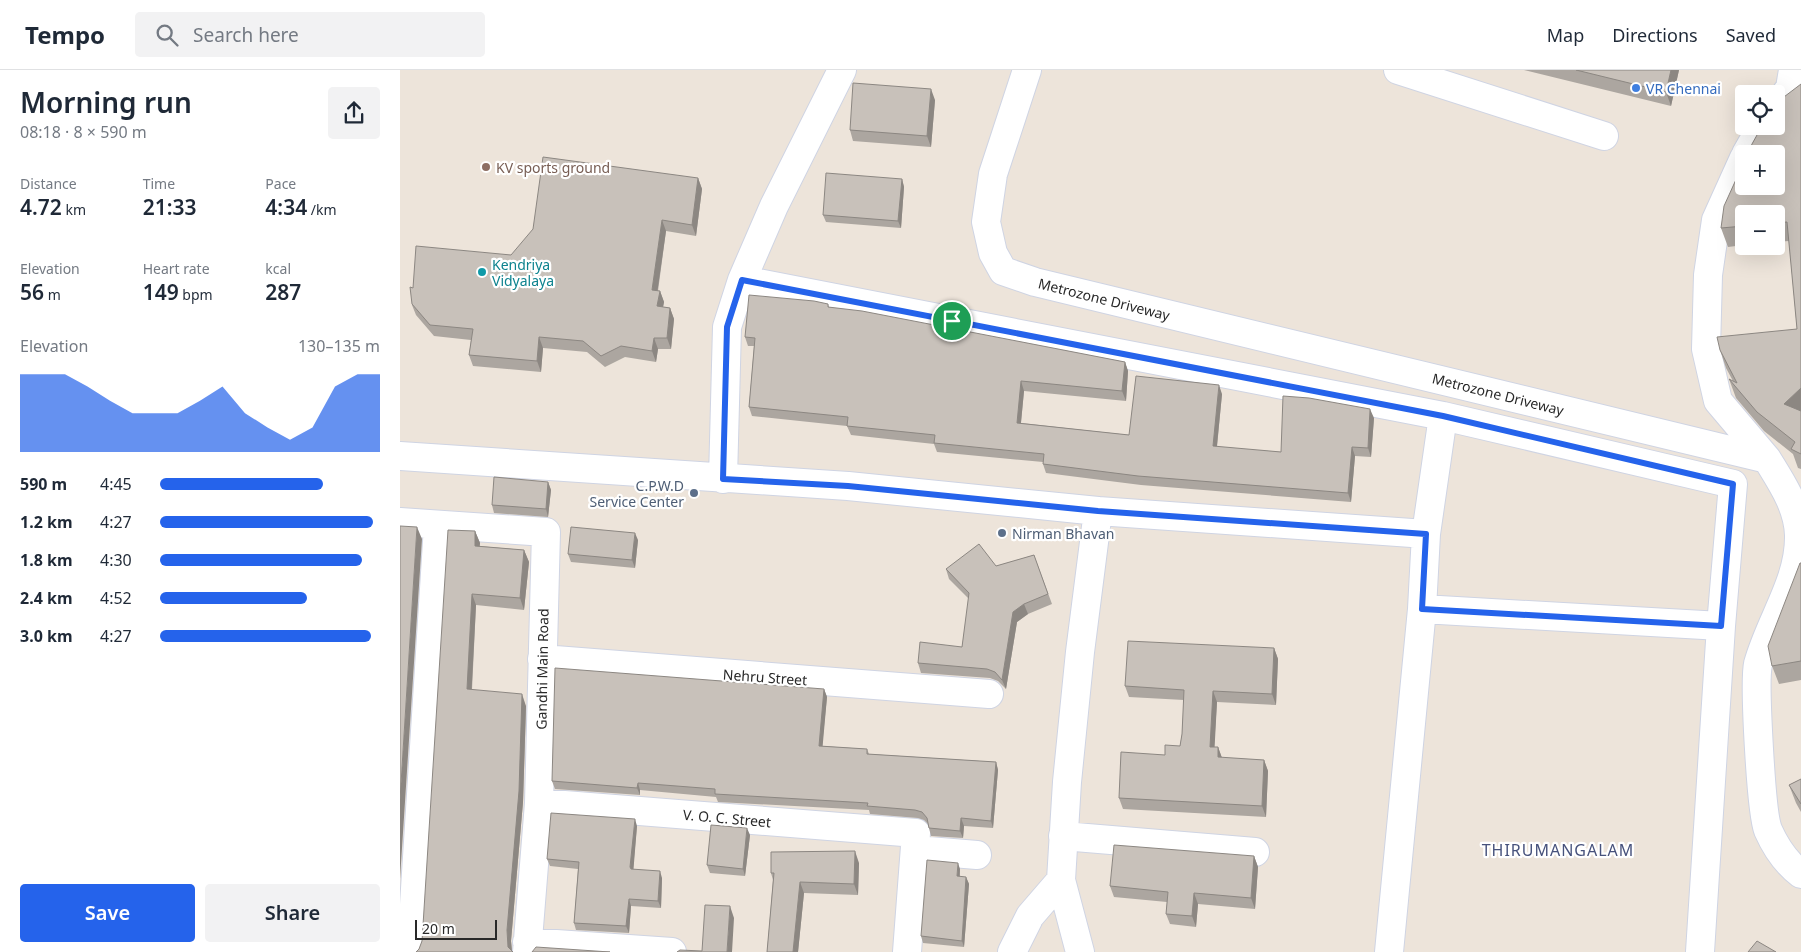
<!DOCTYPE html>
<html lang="en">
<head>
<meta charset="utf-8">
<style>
  :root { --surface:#fff; --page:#f2f2f3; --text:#1f2937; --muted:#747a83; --line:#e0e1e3; --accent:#2563eb }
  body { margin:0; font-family:"Noto Sans",sans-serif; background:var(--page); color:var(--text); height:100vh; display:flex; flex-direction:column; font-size:19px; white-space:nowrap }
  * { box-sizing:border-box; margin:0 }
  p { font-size:16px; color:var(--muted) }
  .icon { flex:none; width:28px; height:28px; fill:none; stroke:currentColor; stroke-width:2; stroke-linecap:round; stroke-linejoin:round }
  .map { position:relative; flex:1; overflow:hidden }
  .sheet { display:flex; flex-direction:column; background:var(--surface); width:400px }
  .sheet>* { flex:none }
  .buttons { position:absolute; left:1335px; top:15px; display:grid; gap:10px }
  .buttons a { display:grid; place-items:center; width:50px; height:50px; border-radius:5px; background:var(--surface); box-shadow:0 5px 20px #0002; font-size:25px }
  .scale { position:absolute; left:15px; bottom:12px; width:82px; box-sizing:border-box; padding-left:5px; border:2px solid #292929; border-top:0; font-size:14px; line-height:18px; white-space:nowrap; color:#292929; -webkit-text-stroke:4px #fff; paint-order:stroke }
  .pin { position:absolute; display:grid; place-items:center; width:42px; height:42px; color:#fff; margin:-21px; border:2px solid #fff; border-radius:50%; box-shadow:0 1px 5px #0007 }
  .round { display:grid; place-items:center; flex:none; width:52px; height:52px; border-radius:5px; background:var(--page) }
  .head { display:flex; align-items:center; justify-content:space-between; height:85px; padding:0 20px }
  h1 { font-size:28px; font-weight:600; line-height:38px }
  .stats { display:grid; grid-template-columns:repeat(3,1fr); gap:8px; height:85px; padding:5px 20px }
  .stats div { display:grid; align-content:center }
  .stats b { font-size:21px; font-weight:600 }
  .stats small { font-size:14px; font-weight:400 }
  .stats p { font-size:14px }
  .chart { height:140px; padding:10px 20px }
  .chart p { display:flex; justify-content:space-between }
  .chart svg { width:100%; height:90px; margin-top:5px; fill:var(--accent); opacity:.7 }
  .action { display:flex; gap:10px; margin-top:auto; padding:10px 20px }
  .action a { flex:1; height:58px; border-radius:5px; background:var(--accent); color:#fff; font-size:20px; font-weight:600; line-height:58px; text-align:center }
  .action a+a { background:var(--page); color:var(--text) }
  ul { padding:0 20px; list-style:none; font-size:16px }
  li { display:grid; grid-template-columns:80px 60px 1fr; align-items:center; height:38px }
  li i { height:12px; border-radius:6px; background:var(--accent) }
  header { display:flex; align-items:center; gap:30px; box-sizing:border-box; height:70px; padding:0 25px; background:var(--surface); border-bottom:1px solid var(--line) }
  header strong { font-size:24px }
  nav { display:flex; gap:28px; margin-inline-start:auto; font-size:18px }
  .search { width:350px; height:45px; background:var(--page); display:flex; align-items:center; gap:12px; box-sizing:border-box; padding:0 18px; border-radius:5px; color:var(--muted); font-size:19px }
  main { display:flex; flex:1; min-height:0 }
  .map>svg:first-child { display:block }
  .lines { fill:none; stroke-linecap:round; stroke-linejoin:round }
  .minor-casing { stroke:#cfd4e3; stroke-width:30 }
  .minor { stroke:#fff; stroke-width:28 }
  .wall { fill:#aca6a0 }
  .shaded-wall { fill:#8c8782 }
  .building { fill:#c8c1ba; stroke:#8c8782 }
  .route-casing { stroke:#fff; stroke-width:10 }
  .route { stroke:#2563eb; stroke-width:6 }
  .shop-dot { fill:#3f7fe0; stroke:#fff; stroke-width:2 }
  .education-dot { fill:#8d6e63; stroke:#fff; stroke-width:2 }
  .culture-dot { fill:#0f9aa8; stroke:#fff; stroke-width:2 }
  .service-dot { fill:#5c6f8a; stroke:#fff; stroke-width:2 }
  .labels { text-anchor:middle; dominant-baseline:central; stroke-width:4.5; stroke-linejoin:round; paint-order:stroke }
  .shop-label { font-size:14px; fill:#366cbe; stroke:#fff; text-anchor:start }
  .education-label { font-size:14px; fill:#785e54; stroke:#fff; text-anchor:start }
  .culture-label { font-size:14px; fill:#0d838f; stroke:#fff; text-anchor:start }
  .street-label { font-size:14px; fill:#292929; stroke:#fff }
  .service-label { font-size:14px; fill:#4e5e75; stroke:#fff; text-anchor:end }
  .quarter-label { font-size:16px; letter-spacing:1px; fill:#47527c; stroke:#fff }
</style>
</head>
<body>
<header>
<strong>Tempo</strong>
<div class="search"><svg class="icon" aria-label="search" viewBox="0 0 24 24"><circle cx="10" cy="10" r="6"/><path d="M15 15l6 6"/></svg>Search here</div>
<nav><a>Map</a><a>Directions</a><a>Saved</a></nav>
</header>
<main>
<section class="sheet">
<div class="head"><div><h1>Morning run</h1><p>08:18 · 8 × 590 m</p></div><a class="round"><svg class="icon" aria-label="share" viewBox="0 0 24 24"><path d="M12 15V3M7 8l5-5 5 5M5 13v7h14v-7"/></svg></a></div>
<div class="stats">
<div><p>Distance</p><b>4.72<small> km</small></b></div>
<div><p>Time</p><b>21:33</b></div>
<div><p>Pace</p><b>4:34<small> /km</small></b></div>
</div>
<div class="stats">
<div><p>Elevation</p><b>56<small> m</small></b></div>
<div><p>Heart rate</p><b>149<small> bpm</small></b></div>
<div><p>kcal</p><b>287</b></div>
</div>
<div class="chart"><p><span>Elevation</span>130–135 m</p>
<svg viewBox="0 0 160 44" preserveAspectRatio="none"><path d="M0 44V6L10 6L20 6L30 12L40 19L50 25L60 25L70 25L80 19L90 12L100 25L110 32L120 38L130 32L140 12L150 6L160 6V44z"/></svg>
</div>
<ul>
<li><b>590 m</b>4:45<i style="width:74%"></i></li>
<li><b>1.2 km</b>4:27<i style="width:97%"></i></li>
<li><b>1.8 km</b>4:30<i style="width:92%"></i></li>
<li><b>2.4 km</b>4:52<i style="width:67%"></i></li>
<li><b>3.0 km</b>4:27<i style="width:96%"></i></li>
</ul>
<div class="action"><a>Save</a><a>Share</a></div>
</section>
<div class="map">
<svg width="1401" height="882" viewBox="0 0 1401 882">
  <rect width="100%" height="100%" fill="#ede4da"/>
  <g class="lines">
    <defs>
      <path id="minor" d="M627,0L593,104L586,152L593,183L603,201L635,212L1367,389C1381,412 1398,436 1399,465C1400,511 1370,550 1358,594C1354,612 1361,742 1368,760C1376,778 1385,792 1401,804
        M998,0L1204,66
        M1376,37L1390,18L1393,0
        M1346,84L1362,56
        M1344,88L1316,150L1308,205L1306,279L1318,331L1367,389
        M342,210L1043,346
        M0,386L448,416L698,441L680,582L667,712L661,810L680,882
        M323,409L327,257L342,210L374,136L442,0
        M698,441L1026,464L1022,539L989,882
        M0,452L146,462L139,733L127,882
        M1026,464L1043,346L1333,414L1321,556L1300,882
        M1022,539L1321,556
        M142,589L589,624
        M139,733L516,763L507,882
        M663,766L855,782
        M516,780L577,785
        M127,872L272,882
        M11,882L38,456
        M612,882L630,846L661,810"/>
    </defs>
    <!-- minor casing -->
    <use href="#minor" class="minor-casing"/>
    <!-- minor -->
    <use href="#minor" class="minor"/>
  </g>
  <!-- wall -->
  <path class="wall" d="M1124,0H1279L1271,36Z
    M1401,14V399L1398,398L1393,384L1364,361L1336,328L1329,309L1333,311L1326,298L1320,280L1397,259L1389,171L1376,172V144H1344V175L1328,177L1321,158Z
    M535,30L531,77L453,71L450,60Z
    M298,108L302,119L296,166L266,161L258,221H260L264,232L263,237L270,238L274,249L271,279H258L256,292L225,287L205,297L187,282L143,278L141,302L73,296L69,285L71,270L34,266L16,245L12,235L13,218L111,185Z
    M502,109L504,117L501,158L426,152L423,145Z
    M428,234L429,237L725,292L728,301L726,331L624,321L621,353L729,365L822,324L817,377L881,382L974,348L971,387L955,386L951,432L741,415L646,403L643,394V392L537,382L534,374L451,365L447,356L352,346L349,337L354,276H348L345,267Z
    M148,412L151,420L148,447L94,443L92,435Z
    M75,461L80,473L79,476L124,480L129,492L124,540L76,535L72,620L126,636L123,732L111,871L112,881L19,879L22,871Z
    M238,470L235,498L171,492L168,484Z
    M634,485L652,534L628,544L617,552L606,619L598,611L590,608L521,603L518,593L562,577L569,529L549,509L546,499L596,496Z
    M1401,493V610L1379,614L1372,596Z
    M874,578L878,589L876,635L817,632L814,677H818L822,688L864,690L868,701L866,747L723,739L719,728L765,685L780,676L782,664L784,630L729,627L725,616Z
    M424,619L427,627L422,676L467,679L469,684L596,692L598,700L593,758L564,756L563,768L531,766L528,754L524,750L518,748L470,744L469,740L318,732L316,727L240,720V725L155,719L152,711Z
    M1401,709V742L1396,733L1389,715Z
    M237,756L233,799L262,808L261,838L231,836L229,863L176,860L174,853L178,799L150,796L147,789Z
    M350,765L345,806L310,803L307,795Z
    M854,786L858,797L855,839L798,834L796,857L770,854L766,844L767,832L714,827L710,816Z
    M459,793L458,825L404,823L398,882H367L373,810L371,803Z
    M560,799V807H566L569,814L564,877L523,873L521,866Z"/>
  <!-- shaded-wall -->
  <path class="shaded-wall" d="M1271,0H1279L1271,36L1266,22Z
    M531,19L535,30L531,77L527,66Z
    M298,108L302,119L296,166L292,155Z
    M502,109L504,117L501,158L498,151Z
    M262,150L266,161L256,231L252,220Z
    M260,221L264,232L261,247L257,236Z
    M270,238L274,249L271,279L267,268Z
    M139,267L143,278L141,302L137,291Z
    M254,268L258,279L256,292L252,281Z
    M725,292L728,301L726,331L722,321Z
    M621,311L624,321L620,362L617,353Z
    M819,315L822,324L816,385L813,376Z
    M1401,318V342L1384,334Z
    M970,339L974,348L971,387L968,378Z
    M952,377L955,386L951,432L948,423Z
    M148,412L151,420L148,447L146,439Z
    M17,457L22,469L0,809V730Z
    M75,461L80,473L79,487L75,476Z
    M235,463L238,470L235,498L232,490Z
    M124,480L129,492L124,540L120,528Z
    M72,524L76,535L71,631L67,619Z
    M624,534L628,544L617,552L606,619L602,610L613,542Z
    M874,578L878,589L876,635L872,624Z
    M424,619L427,627L422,683L419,676Z
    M813,621L817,632L814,688L810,677Z
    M122,624L126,636L123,732L111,871L112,882L108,877L107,860Z
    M818,677L822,688L818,687Z
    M864,690L868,701L866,747L862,736Z
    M596,692L598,700L593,758L591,751Z
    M238,713L240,720V725L237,718Z
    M561,748L564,756L563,768L560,761Z
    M235,749L237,756L233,805L230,797Z
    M347,758L350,765L345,806L343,799Z
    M455,781L459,793L458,825L454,814Z
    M854,786L858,797L855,839L851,828Z
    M558,793L560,799L559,813L557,806Z
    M260,801L262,808L261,838L258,831Z
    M566,807L569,814L564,877L562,871Z
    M400,812L404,823L398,882H393Z
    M794,823L798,834L796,857L792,846Z
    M229,829L231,836L229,863L226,856Z
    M330,836L334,848L332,882H327Z"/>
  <!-- building -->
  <path class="building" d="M1176,0H1271L1266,22Z
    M453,13L531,19L527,66L450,60Z
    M1401,14V318L1384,334L1401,341V384L1391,379L1395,372L1357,342L1329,309L1337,313L1320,280L1317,267L1397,259L1387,152L1376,153V144H1344V156L1321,158L1324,136L1344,92V116H1376V84H1348L1352,74L1362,56H1376V33Z
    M143,87L298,108L292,155L262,150L252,220L260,221L257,236L270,238L267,268H254L252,281L221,276L201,286L183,271L139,267L137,291L69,285L73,259L30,255L12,234L10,217L13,218L16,176L111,185L133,159Z
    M426,103L502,109L498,151L423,145Z
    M349,225L414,231L428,234V237L462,241L725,292L722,321L621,311L617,353L729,365L736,306L819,315L813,376L881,382L883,326L909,328L970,339L968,378L952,377L948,423L738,406L643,394L644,384L534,373L535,365L447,356L448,347L349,337L355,268L345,267Z
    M94,407L148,412L146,439L92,435Z
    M0,456L17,457L0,730Z
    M171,457L235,463L232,490L168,484Z
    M48,460L75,461V476L124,480L120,528L72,524L67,619L122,624L119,721L107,860L108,877L113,882H16L19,879L22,871Z
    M579,474L596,496L634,485L648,524L624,534L613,542L602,610L595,602L587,599L518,593L520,572L562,577L569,523L546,499Z
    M1400,493H1401V591L1372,596L1368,576Z
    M728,571L874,578L872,624L813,621L810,677H818V687L864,690L862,736L719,728L721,682L765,685V675L780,676L782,664L784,620L725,616Z
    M155,598L424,619L419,676L467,679V684L596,692L591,751L561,748L560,761L529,758L527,748L522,742L515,740L467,736L468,733L315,724V719L238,713L237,718L152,711Z
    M1401,709V734L1389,715Z
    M151,743L235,749L230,797L231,799L260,801L258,831L229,829L226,856L174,853L179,792L147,789Z
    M311,755L347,758L343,799L307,795Z
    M714,775L854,786L851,828L794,823L792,846L766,844L768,822L710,816Z
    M455,781L454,814L400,812L393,882H367L374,803H371V782Z
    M527,790L558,793L557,806L566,807L562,871L521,866Z
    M305,835L330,836L327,882H277L280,880L302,881Z
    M1357,871L1376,882H1348Z
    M136,877L210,882H132Z"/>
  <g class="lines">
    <defs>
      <path id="route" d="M342,210L1043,346L1333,414L1321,556L1022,539L1026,464L698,441L448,416L323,409L327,257Z"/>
    </defs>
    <!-- route casing -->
    <use href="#route" class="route-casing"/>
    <!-- route -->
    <use href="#route" class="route"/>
  </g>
  <!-- markers -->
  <circle class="shop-dot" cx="1236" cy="18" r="5"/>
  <circle class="education-dot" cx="86" cy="97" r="5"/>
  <circle class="culture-dot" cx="82" cy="202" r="5"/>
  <g class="service-dot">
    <circle cx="294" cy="423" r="5"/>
    <circle cx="602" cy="463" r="5"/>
  </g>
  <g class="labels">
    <!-- shop labels -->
    <g class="shop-label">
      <text x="1246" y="18">VR Chennai</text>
    </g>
    <!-- education labels -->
    <g class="education-label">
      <text x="96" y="97">KV sports ground</text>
    </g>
    <!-- culture labels -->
    <g class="culture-label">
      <text x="92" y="194">Kendriya<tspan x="92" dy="16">Vidyalaya</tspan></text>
    </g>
    <!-- street labels -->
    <g class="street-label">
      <text transform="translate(704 229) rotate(14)">Metrozone Driveway</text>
      <text transform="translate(1098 324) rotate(14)">Metrozone Driveway</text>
      <text transform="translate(142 599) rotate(-89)">Gandhi Main Road</text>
      <text transform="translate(365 607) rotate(4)">Nehru Street</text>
      <text transform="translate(327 748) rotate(5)">V. O. C. Street</text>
    </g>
    <!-- service labels -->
    <g class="service-label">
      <text x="284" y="415">C.P.W.D<tspan x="284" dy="16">Service Center</tspan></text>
      <text x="612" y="463" text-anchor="start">Nirman Bhavan</text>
    </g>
    <!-- quarter labels -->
    <g class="quarter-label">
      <text x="1158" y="780">THIRUMANGALAM</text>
    </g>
  </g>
</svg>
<div class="buttons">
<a><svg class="icon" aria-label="locate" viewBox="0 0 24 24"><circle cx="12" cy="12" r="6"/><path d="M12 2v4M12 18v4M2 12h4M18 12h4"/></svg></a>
<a>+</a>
<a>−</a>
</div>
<div class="scale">20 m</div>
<div class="pin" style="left:552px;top:251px;background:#1e9e55"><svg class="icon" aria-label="arrive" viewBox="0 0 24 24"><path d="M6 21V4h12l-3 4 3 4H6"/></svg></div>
</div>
</main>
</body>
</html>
